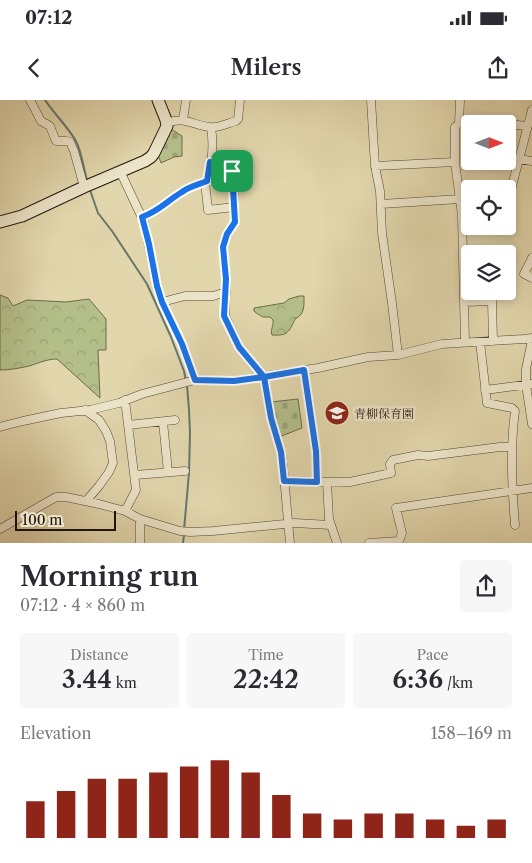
<!DOCTYPE html>
<html lang="en">
<head>
<meta charset="utf-8">
<style>
  :root { --surface:#fff; --page:#f7f7f7; --text:#2b2b33; --muted:#7c7c81; --accent:#8f2418 }
  body { margin:0; font-family:"Libre Caslon Text","Noto Serif JP",serif; background:var(--page); color:var(--text); height:100vh; display:flex; flex-direction:column; font-size:19px; white-space:nowrap }
  * { box-sizing:border-box; margin:0 }
  p { font-size:16px; color:var(--muted) }
  .icon { flex:none; width:28px; height:28px; fill:none; stroke:currentColor; stroke-width:2; stroke-linecap:round; stroke-linejoin:round }
  .map { position:relative; height:443px; overflow:hidden }
  .sheet { display:flex; flex-direction:column; background:var(--surface); flex:1 }
  .sheet>* { flex:none }
  .needle { width:32px; rotate:90deg }
  .tools { position:absolute; left:461px; top:15px; display:grid; gap:10px }
  .tools a { display:grid; place-items:center; width:55px; height:55px; border-radius:5px; background:var(--surface); box-shadow:0 2px 8px #0003; font-size:25px }
  .scale { position:absolute; left:15px; bottom:12px; width:101px; box-sizing:border-box; padding-left:5px; border:2px solid #23150d; border-top:0; font-size:14px; line-height:18px; white-space:nowrap; color:#23150d; -webkit-text-stroke:4px #ece4c9; paint-order:stroke }
  .pin { position:absolute; display:grid; place-items:center; width:42px; height:42px; color:#fff; margin:-21px; border-radius:10px; box-shadow:0 2px 8px #0006 }
  .round { display:grid; place-items:center; flex:none; width:52px; height:52px; border-radius:5px; background:var(--page) }
  .headline { display:flex; align-items:center; justify-content:space-between; height:85px; padding:0 20px }
  h1 { font-size:28px; font-weight:600; line-height:38px }
  .figures { display:grid; grid-template-columns:repeat(3,1fr); gap:8px; height:85px; padding:5px 20px }
  .figures div { display:grid; align-content:center; border-radius:5px; background:var(--page); text-align:center }
  .figures b { font-size:25px; font-weight:600 }
  .figures small { font-size:14px; font-weight:400 }
  .figures p { font-size:14px }
  .chart { height:140px; padding:10px 20px }
  .chart p { display:flex; justify-content:space-between }
  .chart svg { width:100%; height:90px; margin-top:5px; stroke:var(--accent); stroke-width:6 }
  .status { display:flex; justify-content:space-between; align-items:center; height:35px; padding:0 25px; background:var(--surface); direction:ltr }
  .status svg { height:14px; fill:currentColor }
  header { display:flex; justify-content:space-between; align-items:center; height:65px; padding:0 20px; background:var(--surface); font-size:22px; font-weight:600 }
  .map>svg:first-child { display:block }
  .forest { fill:url(#forest-crowns); stroke:#6b6a4b }
  .cemetery { fill:url(#cemetery-stones); stroke:#6b6a4b }
  .lines { fill:none; stroke-linecap:round; stroke-linejoin:round }
  .stream { stroke:#67776d; stroke-width:2 }
  .street-casing { stroke:#534535; stroke-width:9 }
  .secondary-casing { stroke:#23150d; stroke-width:13 }
  .street { stroke:#ece4c9; stroke-width:8 }
  .secondary { stroke:#ece4c9; stroke-width:11 }
  .route-casing { stroke:#fff; stroke-width:10 }
  .route { stroke:#1a73e8; stroke-width:6 }
  .labels { text-anchor:middle; dominant-baseline:central; stroke-width:5; stroke-linejoin:round; paint-order:stroke }
  .poi-label { font-size:12px; fill:#23150d; stroke:#ece4c9; text-anchor:start }
</style>
</head>
<body>
<div class="status"><b>07:12</b><svg viewBox="0 0 49 12"><path d="M0 12V9h3v3zM5 12V6h3v6zM10 12V3h3v9zM15 12V0h3v12zM26 1h20v11H26zM47 4h2v5h-2z"/></svg></div>
<header><svg class="icon" aria-label="back" viewBox="0 0 24 24"><path d="M15 5l-7 7 7 7"/></svg>Milers<svg class="icon" aria-label="share" viewBox="0 0 24 24"><path d="M12 15V3M7 8l5-5 5 5M5 13v7h14v-7"/></svg></header>
<div class="map">
<svg width="532" height="443" viewBox="0 0 532 443">
  <defs>
    <pattern id="forest-crowns" width="20" height="18" patternUnits="userSpaceOnUse" patternTransform="scale(1.25)"><rect width="20" height="18" fill="#b3be89"/><path d="M2 6a3 3 0 1 1 6 0M12 15a3 3 0 1 1 6 0" fill="none" stroke="#9aa275"/></pattern>
    <pattern id="cemetery-stones" width="16" height="16" patternUnits="userSpaceOnUse" patternTransform="scale(1.25)"><rect width="16" height="16" fill="#b3be89"/><path d="M2 7V4a2 2 0 0 1 4 0v3zM10 15v-3a2 2 0 0 1 4 0v3z" fill="#9aa275"/></pattern>
  </defs>
  <rect width="100%" height="100%" fill="#e2d6ac"/>
  <filter id="stains"><feTurbulence type="fractalNoise" baseFrequency=".004" numOctaves="4"/><feColorMatrix values="0 0 0 0 .2 0 0 0 0 .09 0 0 0 0 .02 0 0 0 .5 -.17"/></filter>
  <radialGradient id="worn" r=".72"><stop offset=".6" stop-color="#630" stop-opacity="0"/><stop offset="1" stop-color="#630" stop-opacity=".3"/></radialGradient>
  <!-- forest -->
  <path class="forest" d="M0,195L8,198L13,206L27,200L66,202L89,199L106,219V250H98L100,298L57,259C47,259 39,263 29,266C20,268 10,270 0,270Z
    M299,196H304C304,206 305,214 295,219C289,232 288,236 272,235C270,230 274,225 273,220L270,217H263C260,215 257,214 254,211V208L284,203L289,199Z"/>
  <!-- cemetery -->
  <path class="cemetery" d="M171,29L182,36V56L174,57L161,63L158,55Z
    M298,299L302,328L279,337L271,302Z"/>
  <g class="lines">
    <!-- stream -->
    <path class="stream" d="M45,0C53,12 64,23 72,35C81,46 83,67 87,80
      M90,90L98,113L112,131L147,184L171,237L184,271L186,281
      M184,430L189,373L190,333L189,310L187,285
      M183,443L184,435"/>
    <defs>
      <path id="street" d="M30,0L41,21L50,26L55,39L56,41H66L70,42L74,51L84,87
        M371,0L375,66L380,91L382,133L392,203L398,255
        M183,20L186,0
        M167,23C182,16 194,25 209,27C217,29 228,23 236,21L238,19L240,0
        M459,23L460,0
        M508,24L527,26
        M518,59L532,61
        M210,62L231,68L233,74L235,122L227,134L223,147L226,179L225,216L239,247L264,277L271,318L281,352L283,365L290,443
        M375,66L455,62
        M120,71L144,122L157,186L162,202L182,244L195,280
        M205,82L208,110L234,107
        M508,101L532,10
        M381,104L460,99
        M142,117C158,111 167,101 182,92C190,86 198,85 207,81C212,65 214,44 211,28
        M532,158L524,174L532,178
        M162,202L185,196H213L226,192
        M464,202L492,201L493,241
        M532,240L526,269V285L532,324
        M465,242L462,115L455,62V27C463,17 491,22 503,24
        M480,242L487,303L512,308L515,311C510,349 512,387 515,425
        M304,270L316,351L317,382
        M485,290L532,284
        M85,310L99,320L106,331L110,341L113,363L109,372L99,386L86,401
        M163,322L168,372
        M128,325L175,320
        M0,327L23,321L61,313L90,310L119,303L142,294L195,280L234,281L318,268L368,257L398,255L442,244L523,239L532,238
        M135,375L185,371
        M285,381L350,382L391,373L390,364L393,360L418,355L428,356L500,347H512
        M327,382L329,419L337,443
        M125,411L136,390L125,300
        M140,419V443
        M0,429L56,397H66L99,404L125,411L140,419L180,431L190,432L213,431L295,423L330,425
        M369,443L399,441L402,433L396,408L532,388"/>
      <path id="secondary" d="M0,122L22,116L84,87L145,61L151,57L154,53L167,26L166,20L158,0"/>
    </defs>
    <!-- street casing -->
    <use href="#street" class="street-casing"/>
    <!-- secondary casing -->
    <use href="#secondary" class="secondary-casing"/>
    <!-- street -->
    <use href="#street" class="street"/>
    <!-- secondary -->
    <use href="#secondary" class="secondary"/>
  </g>
  <g class="lines">
    <defs>
      <path id="route" d="M232,71L231,68L210,62L207,81C198,85 190,86 182,92C167,101 159,111 142,117L149,144L157,186L162,202L182,244L195,280L234,281L264,277L271,318L281,352L284,381L317,382L316,351L304,270L264,277L239,247L224,216L226,179L223,147L227,134L235,122L232,71"/>
    </defs>
    <!-- route casing -->
    <use href="#route" class="route-casing"/>
    <!-- route -->
    <use href="#route" class="route"/>
  </g>
  <!-- icons -->
  <defs>
    <symbol id="school-disc" viewBox="-11 -11 22 22"><circle r="9.5" fill="#8f2418" stroke="#ece4c9"/><path d="M0-5L7-2L0 1L-7-2ZM-4 1L0 2.5L4 1V4Q0 6-4 4Z" fill="#fff"/></symbol>
  </defs>
  <g fill-rule="evenodd">
    <use href="#school-disc" x="323" y="299" width="28" height="28"/>
  </g>
  <g class="labels">
    <!-- poi labels -->
    <g class="poi-label">
      <text x="354" y="313">青柳保育園</text>
    </g>
  </g>
  <rect width="100%" height="100%" filter="url(#stains)"/>
  <rect width="100%" height="100%" fill="url(#worn)"/>
</svg>
<div class="tools">
<a><svg class="needle" viewBox="-14 -14 28 28"><path d="M0-13l5 13h-10z" fill="#e53935"/><path d="M0 13l5-13h-10z" fill="#7c7c81"/></svg></a>
<a><svg class="icon" aria-label="locate" viewBox="0 0 24 24"><circle cx="12" cy="12" r="6"/><path d="M12 2v4M12 18v4M2 12h4M18 12h4"/></svg></a>
<a><svg class="icon" aria-label="layers" viewBox="0 0 24 24"><path d="M12 4l9 5-9 5-9-5zM3 14l9 5 9-5"/></svg></a>
</div>
<div class="scale">100 m</div>
<div class="pin" style="left:232px;top:71px;background:#1e9e55"><svg class="icon" aria-label="arrive" viewBox="0 0 24 24"><path d="M6 21V4h12l-3 4 3 4H6"/></svg></div>
</div>
<section class="sheet">
<div class="headline"><div><h1>Morning run</h1><p>07:12 · 4 × 860 m</p></div><a class="round"><svg class="icon" aria-label="share" viewBox="0 0 24 24"><path d="M12 15V3M7 8l5-5 5 5M5 13v7h14v-7"/></svg></a></div>
<div class="figures">
<div><p>Distance</p><b>3.44<small> km</small></b></div>
<div><p>Time</p><b>22:42</b></div>
<div><p>Pace</p><b>6:36<small> /km</small></b></div>
</div>
<div class="chart"><p><span>Elevation</span>158–169 m</p>
<svg viewBox="0 0 160 44" preserveAspectRatio="none"><path d="M5 44V26M15 44V21M25 44V15M35 44V15M45 44V12M55 44V9M65 44V6M75 44V12M85 44V23M95 44V32M105 44V35M115 44V32M125 44V32M135 44V35M145 44V38M155 44V35"/></svg>
</div>
</section>
</body>
</html>
